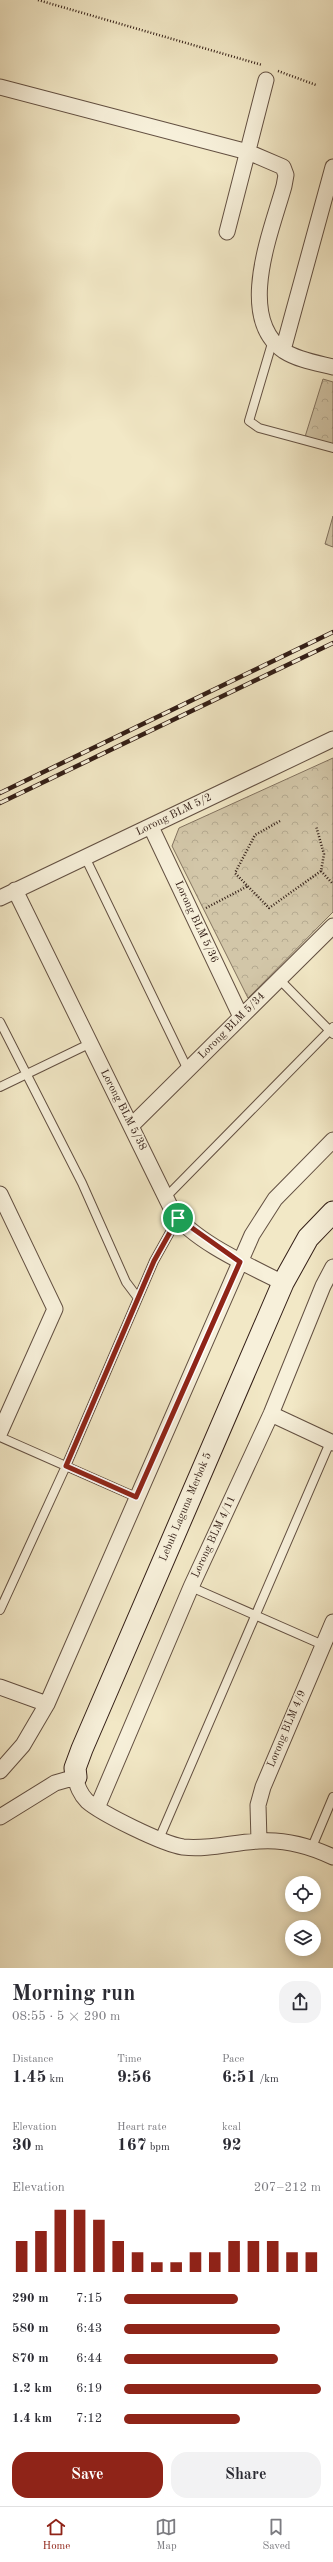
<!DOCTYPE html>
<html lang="en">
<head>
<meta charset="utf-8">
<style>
  :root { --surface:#fff; --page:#f2f2f3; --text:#2b2b33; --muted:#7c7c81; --line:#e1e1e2; --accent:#8f2418 }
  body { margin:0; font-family:"Old Standard TT",serif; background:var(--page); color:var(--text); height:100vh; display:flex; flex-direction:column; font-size:15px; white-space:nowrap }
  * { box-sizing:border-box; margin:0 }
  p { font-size:13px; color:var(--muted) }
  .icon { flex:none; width:22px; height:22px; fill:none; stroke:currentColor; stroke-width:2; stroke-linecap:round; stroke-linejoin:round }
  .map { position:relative; height:1968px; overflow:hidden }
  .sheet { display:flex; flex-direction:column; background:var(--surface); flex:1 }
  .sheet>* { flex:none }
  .controls { position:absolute; left:285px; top:1876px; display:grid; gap:8px }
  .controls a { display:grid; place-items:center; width:36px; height:36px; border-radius:50%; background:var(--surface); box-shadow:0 2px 10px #0003; font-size:20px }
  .pin { position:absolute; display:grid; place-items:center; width:34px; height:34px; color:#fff; margin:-17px; border:2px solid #fff; border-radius:50%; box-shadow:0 1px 4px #0007 }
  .round { display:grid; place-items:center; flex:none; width:42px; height:42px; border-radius:16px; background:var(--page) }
  .headline { display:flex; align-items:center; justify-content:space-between; height:68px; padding:0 12px }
  h1 { font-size:22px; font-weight:700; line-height:30px }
  .metrics { display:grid; grid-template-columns:repeat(3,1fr); gap:6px; height:68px; padding:4px 12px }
  .metrics div { display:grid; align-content:center }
  .metrics b { font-size:17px; font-weight:700 }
  .metrics small { font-size:11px; font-weight:400 }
  .metrics p { font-size:11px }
  .chart { height:112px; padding:8px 12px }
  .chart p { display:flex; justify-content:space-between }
  .chart svg { width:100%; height:72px; margin-top:4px; stroke:var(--accent); stroke-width:6 }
  .button { display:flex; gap:8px; margin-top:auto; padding:8px 12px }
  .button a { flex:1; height:46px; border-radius:16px; background:var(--accent); color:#fff; font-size:16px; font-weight:700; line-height:46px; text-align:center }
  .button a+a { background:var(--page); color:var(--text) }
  ul { padding:0 12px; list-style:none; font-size:13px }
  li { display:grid; grid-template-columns:64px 48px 1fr; align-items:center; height:30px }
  li i { height:10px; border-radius:5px; background:var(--accent) }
  .tab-bar { display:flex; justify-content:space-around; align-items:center; height:56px; border-top:1px solid var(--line); background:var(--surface); font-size:11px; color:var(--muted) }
  .tab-bar a { display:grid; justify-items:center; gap:2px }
  .tab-bar .on { color:var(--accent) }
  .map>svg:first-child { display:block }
  .forest { fill:url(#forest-crowns); stroke:#82725f }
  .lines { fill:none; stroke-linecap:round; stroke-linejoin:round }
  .lane-casing { stroke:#635042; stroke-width:10 }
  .street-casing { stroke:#635042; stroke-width:17 }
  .secondary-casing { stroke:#331e16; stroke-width:23 }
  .path { stroke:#331e16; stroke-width:2.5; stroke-dasharray:1 2; stroke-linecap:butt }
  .lane { stroke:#f7f0da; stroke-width:8 }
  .street { stroke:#f7f0da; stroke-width:15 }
  .secondary { stroke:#f7f0da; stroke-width:21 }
  .rail-casing { stroke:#331e16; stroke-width:4.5 }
  .rail { stroke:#f7f0da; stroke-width:3; stroke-dasharray:9; stroke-linecap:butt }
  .route-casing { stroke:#fff; stroke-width:8 }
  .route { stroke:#8f2418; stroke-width:5 }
  .labels { text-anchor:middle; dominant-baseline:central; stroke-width:3; stroke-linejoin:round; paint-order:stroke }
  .street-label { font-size:11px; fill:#331e16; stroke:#f7f0da }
</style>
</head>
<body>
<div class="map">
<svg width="333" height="1968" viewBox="0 0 333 1968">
  <defs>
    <pattern id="forest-crowns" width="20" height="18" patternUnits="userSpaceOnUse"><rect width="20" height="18" fill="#d2c6a8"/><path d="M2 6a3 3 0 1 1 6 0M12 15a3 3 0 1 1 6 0" fill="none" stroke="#b5aa90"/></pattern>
  </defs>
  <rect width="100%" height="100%" fill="#f2e8c6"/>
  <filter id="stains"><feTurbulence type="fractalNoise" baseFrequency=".005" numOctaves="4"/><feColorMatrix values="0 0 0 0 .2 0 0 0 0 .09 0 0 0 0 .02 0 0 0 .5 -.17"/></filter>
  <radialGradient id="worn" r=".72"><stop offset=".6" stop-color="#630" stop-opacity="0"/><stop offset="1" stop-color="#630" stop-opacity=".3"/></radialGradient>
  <!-- forest -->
  <path class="forest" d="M323,379L333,382V449L304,440Z
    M333,516V547L325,544Z
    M333,758V912L248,998L172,846L179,828Z"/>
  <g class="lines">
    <defs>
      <path id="lane" d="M273,340L249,421L259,428L333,448
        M85,857L188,1070
        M279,979L333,1034
        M0,1022L82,1183L126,1282L138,1298
        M0,1087L89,1044
        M166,1197L333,1027
        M0,1437L136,1497
        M191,1587L323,1645
        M0,1610L66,1466L154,1261L178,1218
        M159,1839L331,1440
        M312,1847L333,1797"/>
      <path id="street" d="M0,87L248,152L283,167L286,175L284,186C272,230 235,317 284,351C298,360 317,363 333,367
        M227,232L266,80
        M283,350L333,167
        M151,827L241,1017
        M15,890L173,1212C195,1242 250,1266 283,1283
        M0,898L333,739
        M131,1126L333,926
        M0,1194L55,1309L0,1432
        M271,1414L333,1443
        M0,1687L47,1704
        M0,1771L23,1745L47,1704L252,1235L275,1199L333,1140
        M97,1808L191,1587L271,1414L323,1286L333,1267
        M0,1817L55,1783L76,1777C76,1785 81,1795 87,1801C102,1814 163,1844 183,1847C209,1850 234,1842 259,1841C285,1839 310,1846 333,1857
        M259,1841L258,1805L263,1787L333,1622"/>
      <path id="secondary" d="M76,1777L75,1768L82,1749L283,1283L308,1238L333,1212"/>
    </defs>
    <!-- lane casing -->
    <use href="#lane" class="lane-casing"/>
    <!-- street casing -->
    <use href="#street" class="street-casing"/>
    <!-- secondary casing -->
    <use href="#secondary" class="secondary-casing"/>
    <!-- path -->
    <path class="path" d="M38,0L262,65
      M278,71L316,85
      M280,821L255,835L235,873L269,908L321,871L324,854L316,826
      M321,871L333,884
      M206,908L248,886"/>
    <!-- lane -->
    <use href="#lane" class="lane"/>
    <!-- street -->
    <use href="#street" class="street"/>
    <!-- secondary -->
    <use href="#secondary" class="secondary"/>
    <defs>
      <path id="rail" d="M0,793L333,632
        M0,803L333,643"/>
    </defs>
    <!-- rail casing -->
    <use href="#rail" class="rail-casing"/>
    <!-- rail -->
    <use href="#rail" class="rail"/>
  </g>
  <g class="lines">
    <defs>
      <path id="route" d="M178,1218L240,1262L136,1497L66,1466L154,1261Z"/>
    </defs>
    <!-- route casing -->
    <use href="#route" class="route-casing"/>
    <!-- route -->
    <use href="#route" class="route"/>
  </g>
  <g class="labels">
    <!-- street labels -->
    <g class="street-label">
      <text transform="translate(174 815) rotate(-26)">Lorong BLM 5/2</text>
      <text transform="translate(196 922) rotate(65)">Lorong BLM 5/36</text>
      <text transform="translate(232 1026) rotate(-45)">Lorong BLM 5/34</text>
      <text transform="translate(123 1110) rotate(63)">Lorong BLM 5/38</text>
      <text transform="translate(186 1507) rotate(-67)">Lebuh Laguna Merbok 5</text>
      <text transform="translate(214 1537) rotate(-65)">Lorong BLM 4/11</text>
      <text transform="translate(287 1729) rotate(-67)">Lorong BLM 4/9</text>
    </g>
  </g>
  <rect width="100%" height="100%" filter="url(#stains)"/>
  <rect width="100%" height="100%" fill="url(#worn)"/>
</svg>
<div class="controls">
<a><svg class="icon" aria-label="locate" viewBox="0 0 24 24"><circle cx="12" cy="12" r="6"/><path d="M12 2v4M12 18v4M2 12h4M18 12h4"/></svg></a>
<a><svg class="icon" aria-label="layers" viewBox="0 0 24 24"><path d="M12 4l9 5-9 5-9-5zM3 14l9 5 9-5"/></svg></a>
</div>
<div class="pin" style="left:178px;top:1218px;background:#1e9e55"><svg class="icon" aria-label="arrive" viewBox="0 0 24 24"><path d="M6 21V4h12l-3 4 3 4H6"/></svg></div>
</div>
<section class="sheet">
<div class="headline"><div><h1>Morning run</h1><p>08:55 · 5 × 290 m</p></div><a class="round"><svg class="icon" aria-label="share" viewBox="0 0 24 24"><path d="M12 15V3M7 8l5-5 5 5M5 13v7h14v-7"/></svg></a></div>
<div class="metrics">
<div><p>Distance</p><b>1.45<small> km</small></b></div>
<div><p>Time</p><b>9:56</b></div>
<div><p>Pace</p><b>6:51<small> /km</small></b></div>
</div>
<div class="metrics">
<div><p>Elevation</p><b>30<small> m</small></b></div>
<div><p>Heart rate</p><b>167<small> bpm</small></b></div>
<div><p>kcal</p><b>92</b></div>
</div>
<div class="chart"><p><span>Elevation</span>207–212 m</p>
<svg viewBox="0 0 160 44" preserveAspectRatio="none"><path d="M5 44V25M15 44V19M25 44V6M35 44V6M45 44V12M55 44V25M65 44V32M75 44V38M85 44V38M95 44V32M105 44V32M115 44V25M125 44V25M135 44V25M145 44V32M155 44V32"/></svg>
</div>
<ul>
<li><b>290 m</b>7:15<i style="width:58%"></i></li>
<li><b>580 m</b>6:43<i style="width:79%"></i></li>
<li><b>870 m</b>6:44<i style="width:78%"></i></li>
<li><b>1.2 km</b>6:19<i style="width:100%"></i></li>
<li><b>1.4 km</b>7:12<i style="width:59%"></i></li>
</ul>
<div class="button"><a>Save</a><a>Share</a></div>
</section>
<nav class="tab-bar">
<a class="on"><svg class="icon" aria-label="home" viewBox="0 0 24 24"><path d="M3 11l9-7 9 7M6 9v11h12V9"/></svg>Home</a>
<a><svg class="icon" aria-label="map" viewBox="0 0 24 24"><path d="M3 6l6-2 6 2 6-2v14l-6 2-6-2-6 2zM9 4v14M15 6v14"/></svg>Map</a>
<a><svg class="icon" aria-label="saved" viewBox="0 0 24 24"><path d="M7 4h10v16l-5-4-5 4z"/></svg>Saved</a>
</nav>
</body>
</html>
